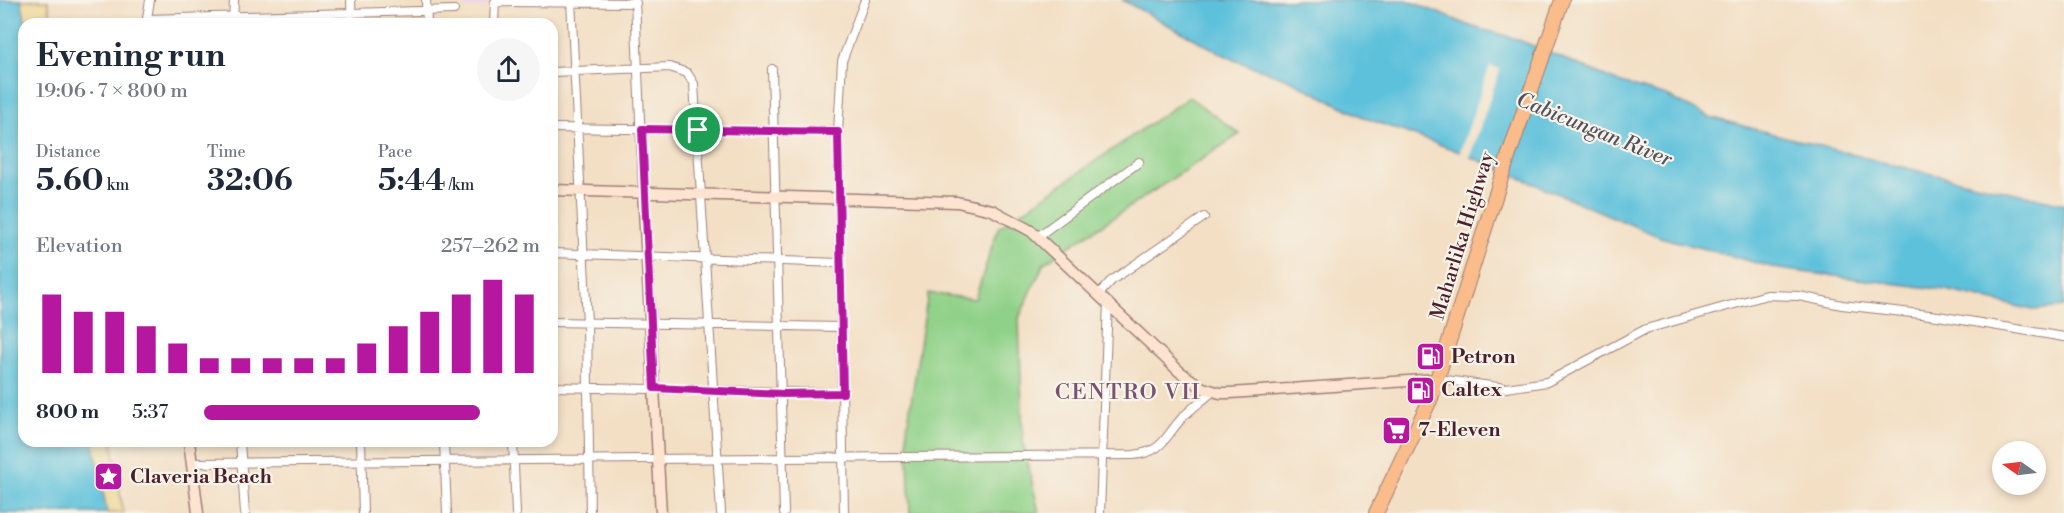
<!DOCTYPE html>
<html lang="en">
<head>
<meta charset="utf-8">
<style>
  :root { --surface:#fff; --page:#f6f6f7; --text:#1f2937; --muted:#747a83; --accent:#b5179e }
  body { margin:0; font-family:"Libre Bodoni",serif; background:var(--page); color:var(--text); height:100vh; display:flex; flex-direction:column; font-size:22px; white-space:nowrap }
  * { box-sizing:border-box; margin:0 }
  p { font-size:20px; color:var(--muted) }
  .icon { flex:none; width:33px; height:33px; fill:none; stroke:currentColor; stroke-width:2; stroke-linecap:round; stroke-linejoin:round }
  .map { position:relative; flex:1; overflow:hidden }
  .drawer { position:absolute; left:18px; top:18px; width:540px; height:429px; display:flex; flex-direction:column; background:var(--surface); border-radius:18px; box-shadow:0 3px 9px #0003 }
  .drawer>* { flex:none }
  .needle { width:39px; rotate:284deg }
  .controls { position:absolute; left:1992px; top:441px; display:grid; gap:12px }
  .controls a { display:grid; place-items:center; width:54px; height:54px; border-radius:50%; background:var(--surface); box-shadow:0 3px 9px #0003; font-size:30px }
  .pin { position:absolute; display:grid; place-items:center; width:51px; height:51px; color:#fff; margin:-26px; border:3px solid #fff; border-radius:50%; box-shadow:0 2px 6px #0007 }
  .round { display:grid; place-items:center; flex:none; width:63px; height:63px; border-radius:32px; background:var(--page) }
  .headline { display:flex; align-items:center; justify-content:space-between; height:102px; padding:0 18px }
  h1 { font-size:33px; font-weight:700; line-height:45px }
  .figures { display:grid; grid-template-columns:repeat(3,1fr); gap:9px; height:102px; padding:6px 18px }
  .figures div { display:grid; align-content:center }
  .figures b { font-size:30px; font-weight:700 }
  .figures small { font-size:16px; font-weight:400 }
  .figures p { font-size:16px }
  .chart { height:168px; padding:12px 18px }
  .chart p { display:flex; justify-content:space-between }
  .chart svg { width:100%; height:108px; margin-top:6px; stroke:var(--accent); stroke-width:6 }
  ul { padding:0 18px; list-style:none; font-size:20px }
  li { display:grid; grid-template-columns:96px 72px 1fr; align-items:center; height:45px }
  li i { height:15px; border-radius:8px; background:var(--accent) }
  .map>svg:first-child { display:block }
  .built { fill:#efd0e5 }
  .green { fill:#8fd188; stroke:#6c785a; stroke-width:1.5 }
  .sand { fill:#eeda9e; stroke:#9c7c64; stroke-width:1.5 }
  .water { fill:#5dc1db; stroke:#547083; stroke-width:1.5 }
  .pier { fill:#f3dfc4 }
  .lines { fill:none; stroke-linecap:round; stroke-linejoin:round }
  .street-casing { stroke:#9e7f78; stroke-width:10 }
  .secondary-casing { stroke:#9e7f78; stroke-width:13 }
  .highway-casing { stroke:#9e7f78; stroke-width:16 }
  .street { stroke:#fff; stroke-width:8 }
  .secondary { stroke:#fde4d0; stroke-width:10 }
  .highway { stroke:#f9bc8a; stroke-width:14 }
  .route-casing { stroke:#fff; stroke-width:12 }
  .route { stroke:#b5179e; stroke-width:8 }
  .labels { text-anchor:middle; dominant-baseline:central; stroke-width:4.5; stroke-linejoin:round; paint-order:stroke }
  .street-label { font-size:20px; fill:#4a1f2b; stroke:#f7f3e8 }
  .poi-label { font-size:20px; font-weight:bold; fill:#4a1f2b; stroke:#f7f3e8; text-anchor:start }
  .water-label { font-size:21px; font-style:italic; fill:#505060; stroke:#f7f3e8 }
  .quarter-label { font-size:22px; letter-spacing:1.5px; fill:#785270; stroke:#f7f3e8 }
</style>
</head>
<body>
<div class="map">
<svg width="2064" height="513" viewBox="0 0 2064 513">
  <rect width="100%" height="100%" fill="#f7f3e8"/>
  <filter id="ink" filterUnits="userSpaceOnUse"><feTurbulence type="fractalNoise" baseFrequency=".0167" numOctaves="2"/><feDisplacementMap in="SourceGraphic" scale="12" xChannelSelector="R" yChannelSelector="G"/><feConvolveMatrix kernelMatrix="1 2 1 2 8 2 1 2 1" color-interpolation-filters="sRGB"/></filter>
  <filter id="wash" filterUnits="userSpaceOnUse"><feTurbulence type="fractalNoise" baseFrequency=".008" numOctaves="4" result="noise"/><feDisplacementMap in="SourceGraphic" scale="24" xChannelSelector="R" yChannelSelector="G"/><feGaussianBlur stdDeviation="1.35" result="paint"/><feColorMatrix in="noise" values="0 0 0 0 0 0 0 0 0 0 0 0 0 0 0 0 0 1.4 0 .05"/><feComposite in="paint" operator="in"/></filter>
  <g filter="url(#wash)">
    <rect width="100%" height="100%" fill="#f3dfc4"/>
    <!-- built -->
    <path class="built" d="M464,0H492L493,5L465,9Z"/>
    <!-- green -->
    <path class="green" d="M1189,97L1240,134L1044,263L1019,318L1023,442L1039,513H910L907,428L928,293L975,299L998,228Z"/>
    <!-- sand -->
    <path class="sand" d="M21,0H48L52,24H26Z
      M93,441H112L123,513H107Z"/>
    <!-- water -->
    <path class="water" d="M0,0H21L26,24L24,441H93L107,513H0Z
      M1122,0H1407L1473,27L1514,38L1624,84L1667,96L1709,117L1897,166L2064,204V307L2033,310L1946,290L1779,269L1660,237L1452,149L1365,118L1288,79L1234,60Z"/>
    <!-- pier -->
    <path class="pier" d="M1490,66L1500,69L1469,159L1459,155Z"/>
  </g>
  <g filter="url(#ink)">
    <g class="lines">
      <defs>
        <path id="street" d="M351,0L352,24
          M426,0L427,24
          M571,0L587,323L590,513
          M635,0L643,191
          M147,19L454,10
          M146,24L150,0
          M233,24L234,0
          M494,24L495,2L636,3
          M772,69L784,513
          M552,72L670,67L687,73L694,84L721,513
          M552,128L838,132L842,61L865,0
          M838,132L844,513
          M1037,237L1139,162
          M552,253L839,263
          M1099,294L1111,281L1204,217
          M552,322L841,327
          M1438,379L1506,388L1547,382L1646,329L1767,295L1799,296L1842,305L1938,316L2064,337
          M552,387L843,393
          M240,441L245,513
          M361,441L363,513
          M444,441L447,513
          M513,441L516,513
          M192,463L1133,455C1164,452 1164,437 1183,417C1192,408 1202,401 1212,392
          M1100,513L1108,302"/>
        <path id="secondary" d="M552,190L957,202L992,210L1031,231L1180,372L1203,388L1220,393H1230L1438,379
          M643,191L661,513
          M189,441L198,513"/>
        <path id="highway" d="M1376,513L1431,398L1502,175L1562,0"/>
      </defs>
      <!-- street casing -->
      <use href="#street" class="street-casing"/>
      <!-- secondary casing -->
      <use href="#secondary" class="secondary-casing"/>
      <!-- highway casing -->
      <use href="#highway" class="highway-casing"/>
      <!-- street -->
      <use href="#street" class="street"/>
      <!-- secondary -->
      <use href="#secondary" class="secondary"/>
      <!-- highway -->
      <use href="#highway" class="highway"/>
    </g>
  </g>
  <g class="lines" filter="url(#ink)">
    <defs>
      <path id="route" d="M642,129L838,132L843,393L783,394L654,388Z"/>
    </defs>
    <!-- route casing -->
    <use href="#route" class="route-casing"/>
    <!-- route -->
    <use href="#route" class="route"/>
  </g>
  <!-- icons -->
  <defs>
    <symbol id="fuel-square" viewBox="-11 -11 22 22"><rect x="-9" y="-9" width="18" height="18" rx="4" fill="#b5179e" stroke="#f7f3e8"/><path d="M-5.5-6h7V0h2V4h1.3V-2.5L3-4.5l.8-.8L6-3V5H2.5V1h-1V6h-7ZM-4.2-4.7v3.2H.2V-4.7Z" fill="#fff"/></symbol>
    <symbol id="supermarket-square" viewBox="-11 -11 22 22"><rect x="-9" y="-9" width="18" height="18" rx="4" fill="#b5179e" stroke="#f7f3e8"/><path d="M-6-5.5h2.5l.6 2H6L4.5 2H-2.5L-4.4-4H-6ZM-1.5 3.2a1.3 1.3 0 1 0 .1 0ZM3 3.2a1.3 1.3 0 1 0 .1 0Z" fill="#fff"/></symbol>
    <symbol id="sight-square" viewBox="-11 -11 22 22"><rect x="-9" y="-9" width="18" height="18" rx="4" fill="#b5179e" stroke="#f7f3e8"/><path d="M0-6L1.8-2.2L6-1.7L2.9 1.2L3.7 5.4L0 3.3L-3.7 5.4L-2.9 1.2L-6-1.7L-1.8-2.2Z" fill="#fff"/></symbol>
  </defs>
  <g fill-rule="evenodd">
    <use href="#fuel-square" x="1414" y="340" width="33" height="33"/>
    <use href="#fuel-square" x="1404" y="374" width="33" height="33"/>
    <use href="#supermarket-square" x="1380" y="414" width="33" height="33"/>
    <use href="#sight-square" x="92" y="460" width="33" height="33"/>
  </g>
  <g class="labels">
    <!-- street labels -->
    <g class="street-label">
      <text transform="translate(1463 236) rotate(-73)">Maharlika Highway</text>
    </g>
    <!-- poi labels -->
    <g class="poi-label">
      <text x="1451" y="357">Petron</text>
      <text x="1441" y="390">Caltex</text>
      <text x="1418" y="430">7-Eleven</text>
      <text x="130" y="477">Claveria Beach</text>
    </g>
    <!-- water labels -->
    <g class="water-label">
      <text transform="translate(1594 130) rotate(22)">Cabicungan River</text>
    </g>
    <!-- quarter labels -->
    <g class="quarter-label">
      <text x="1128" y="392">CENTRO VII</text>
    </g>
  </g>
</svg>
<div class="controls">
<a><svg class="needle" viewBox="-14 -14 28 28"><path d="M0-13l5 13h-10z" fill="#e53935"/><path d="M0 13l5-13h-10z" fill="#747a83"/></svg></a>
</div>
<div class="pin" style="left:698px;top:130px;background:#1e9e55"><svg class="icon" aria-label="arrive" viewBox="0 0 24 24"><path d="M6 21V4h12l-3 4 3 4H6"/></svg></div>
<section class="drawer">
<div class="headline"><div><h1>Evening run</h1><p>19:06 · 7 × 800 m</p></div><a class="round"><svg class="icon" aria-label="share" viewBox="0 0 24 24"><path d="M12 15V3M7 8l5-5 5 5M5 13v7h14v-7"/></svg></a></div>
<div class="figures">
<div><p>Distance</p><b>5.60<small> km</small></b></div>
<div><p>Time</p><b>32:06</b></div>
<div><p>Pace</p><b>5:44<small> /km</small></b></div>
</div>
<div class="chart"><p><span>Elevation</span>257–262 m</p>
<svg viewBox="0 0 160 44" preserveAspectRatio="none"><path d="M5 44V12M15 44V19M25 44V19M35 44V25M45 44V32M55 44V38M65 44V38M75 44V38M85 44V38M95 44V38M105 44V32M115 44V25M125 44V19M135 44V12M145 44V6M155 44V12"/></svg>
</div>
<ul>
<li><b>800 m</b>5:37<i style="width:82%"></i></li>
</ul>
</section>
</div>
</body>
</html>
